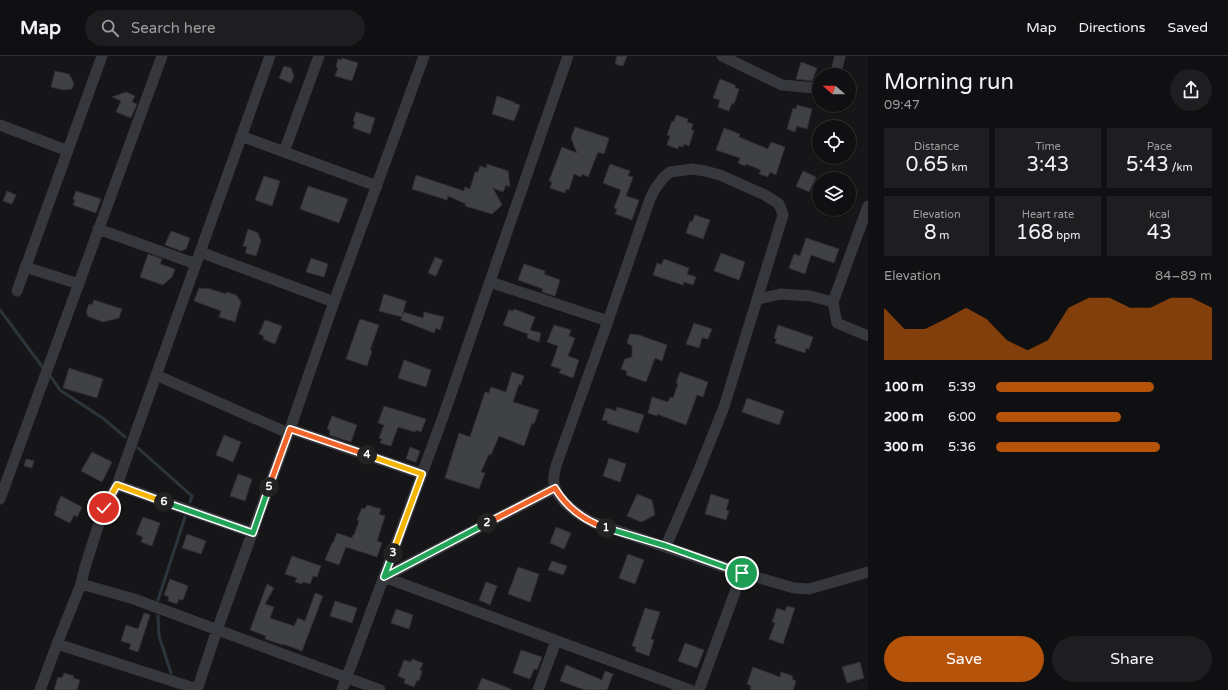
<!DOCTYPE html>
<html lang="en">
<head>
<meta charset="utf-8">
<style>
  :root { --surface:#101012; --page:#1e1e20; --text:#f1f3f6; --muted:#9c9d9f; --line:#303032; --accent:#b45309 }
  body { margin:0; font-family:"Varela Round",sans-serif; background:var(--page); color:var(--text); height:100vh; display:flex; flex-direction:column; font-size:15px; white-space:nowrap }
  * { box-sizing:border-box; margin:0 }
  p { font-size:13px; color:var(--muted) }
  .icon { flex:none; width:22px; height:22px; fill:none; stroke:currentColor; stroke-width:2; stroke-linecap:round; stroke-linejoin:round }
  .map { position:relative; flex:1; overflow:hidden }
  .drawer { display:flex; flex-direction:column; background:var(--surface); width:360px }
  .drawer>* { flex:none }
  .needle { width:26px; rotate:290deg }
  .fabs { position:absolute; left:812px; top:12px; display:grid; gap:8px }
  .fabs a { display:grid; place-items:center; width:44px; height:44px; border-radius:50%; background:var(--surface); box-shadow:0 1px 3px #0004,0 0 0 1px var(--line); font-size:20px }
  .pin { position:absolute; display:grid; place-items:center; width:34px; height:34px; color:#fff; margin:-17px; border:2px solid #fff; border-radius:50%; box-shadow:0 1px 4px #0007 }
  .km { position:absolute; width:20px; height:20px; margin:-10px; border-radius:50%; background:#222; color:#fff; font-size:11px; line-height:20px; text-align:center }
  .round { display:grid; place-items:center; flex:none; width:42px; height:42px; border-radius:21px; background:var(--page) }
  .summary { display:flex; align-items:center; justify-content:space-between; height:68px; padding:0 16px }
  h1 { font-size:22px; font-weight:600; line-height:30px }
  .stats { display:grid; grid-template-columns:repeat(3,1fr); gap:6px; height:68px; padding:4px 16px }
  .stats div { display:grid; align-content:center; border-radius:0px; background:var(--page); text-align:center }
  .stats b { font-size:20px; font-weight:600 }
  .stats small { font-size:11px; font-weight:400 }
  .stats p { font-size:11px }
  .chart { height:112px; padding:8px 16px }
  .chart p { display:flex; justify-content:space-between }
  .chart svg { width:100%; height:72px; margin-top:4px; fill:var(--accent); opacity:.7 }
  .button { display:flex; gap:8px; margin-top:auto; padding:8px 16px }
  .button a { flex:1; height:46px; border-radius:24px; background:var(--accent); color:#fff; font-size:16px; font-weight:600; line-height:46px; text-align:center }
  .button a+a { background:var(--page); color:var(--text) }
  ul { padding:0 16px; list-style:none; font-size:13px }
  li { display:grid; grid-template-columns:64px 48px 1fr; align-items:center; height:30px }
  li i { height:10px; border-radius:5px; background:var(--accent) }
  header { display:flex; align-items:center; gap:24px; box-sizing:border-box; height:56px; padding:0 20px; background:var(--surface); border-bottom:1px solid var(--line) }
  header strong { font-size:19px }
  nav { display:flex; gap:22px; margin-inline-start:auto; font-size:14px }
  .search { width:280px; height:36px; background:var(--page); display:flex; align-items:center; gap:10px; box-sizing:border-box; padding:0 14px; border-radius:22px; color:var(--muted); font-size:15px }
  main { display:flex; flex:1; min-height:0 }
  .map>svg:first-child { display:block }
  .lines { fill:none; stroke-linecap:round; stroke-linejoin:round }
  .stream { stroke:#2c353c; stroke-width:3 }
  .building { fill:#404145; stroke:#303034 }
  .street { stroke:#37383d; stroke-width:11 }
  .split-1-casing { stroke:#fff; stroke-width:8 }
  .split-2-casing { stroke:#fff; stroke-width:8 }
  .split-3-casing { stroke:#fff; stroke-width:8 }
  .split-4-casing { stroke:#fff; stroke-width:8 }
  .split-5-casing { stroke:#fff; stroke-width:8 }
  .split-6-casing { stroke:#fff; stroke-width:8 }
  .split-7-casing { stroke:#fff; stroke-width:8 }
  .split-1 { stroke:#22a559; stroke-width:5 }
  .split-2 { stroke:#f0652b; stroke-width:5 }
  .split-3 { stroke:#22a559; stroke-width:5 }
  .split-4 { stroke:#f5b400; stroke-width:5 }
  .split-5 { stroke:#f0652b; stroke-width:5 }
  .split-6 { stroke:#22a559; stroke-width:5 }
  .split-7 { stroke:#f5b400; stroke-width:5 }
</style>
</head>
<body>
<header>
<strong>Map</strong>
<div class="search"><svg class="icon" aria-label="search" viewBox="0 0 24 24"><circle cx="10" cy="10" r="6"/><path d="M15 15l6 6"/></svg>Search here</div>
<nav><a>Map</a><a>Directions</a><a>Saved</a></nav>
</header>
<main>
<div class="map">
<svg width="868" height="634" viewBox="0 0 868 634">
  <rect width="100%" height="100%" fill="#161618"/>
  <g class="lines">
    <!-- stream -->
    <path class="stream" d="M0,254L44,313
      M49,318L60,334L104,363L125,381
      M138,392L192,440L190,446
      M158,544L185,461
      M158,560L159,580L171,617"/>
  </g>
  <!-- building -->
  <path class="building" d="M617,0H627L623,10L615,8Z
    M342,2L358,7L352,25L335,20L338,12L336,11L338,3L341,4Z
    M801,6L817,12L812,25L796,23Z
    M284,10L291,12L294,20L291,27L279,22Z
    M55,15L69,18L74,27L72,33L63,34L51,31Z
    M720,23L735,29V32L739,33L734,48L732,47L729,55L718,51L720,44L713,42Z
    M126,36L135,40L132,46L137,48L131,62L116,56L121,45L112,41Z
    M497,40L514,46V47L520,49L514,65L492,58Z
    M797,49L812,53L807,73L797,70L795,76L787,73L793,52L796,53Z
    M356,56L375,62L370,78L353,72L355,66L353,65Z
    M676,59L688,63L687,66L693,68L691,74H694L689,90L684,88L683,91L679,90L678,93L667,89L670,80L667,79L672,65L674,66Z
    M575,71L609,82L604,98L598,96L588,121L582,118L581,121L574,118L569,134L566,133L565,137L550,132L552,126L549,125L562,91L577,97L571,82Z
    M724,72L740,78L739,81L768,93L771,86L785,91L776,119L770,116L768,121L759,118L761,114L746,108L745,110L738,107L740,102L716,94Z
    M487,108L508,115L510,131L506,129L503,136L493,132L502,149L492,158L465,150L466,148L448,140L447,144L412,133L416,119L464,135L465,131L470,133L475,116H478L480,110L486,112Z
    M610,108L630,115L628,120L633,121L626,140L639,144L632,164L615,158L617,153L614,152L621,134L603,127Z
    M803,115L816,121L809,136L796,130Z
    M264,120L280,125L272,150L255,144Z
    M308,130L348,143L339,167L300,153Z
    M7,135L16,139L12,148L3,145Z
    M76,135L101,143L96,157L73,149L75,144L73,143Z
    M695,159L710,164L703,183L686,177L690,165L692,166Z
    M248,173L258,177L261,185L256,200L245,197L247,191L243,190Z
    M171,175L190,182L186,193L181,195L165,189Z
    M806,182L839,193L834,207L811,199L805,218L789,212L794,198L800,200Z
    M721,197L745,206L739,224L714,215Z
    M148,198L162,203L160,208L175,213L172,221L163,229L140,221Z
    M435,201L443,204L436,220L428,217Z
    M311,202L328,208L324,221L306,216Z
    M664,203L689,212L687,218L696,221L693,229L684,226L683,229L653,219L657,207L661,209Z
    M524,208L545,215L544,218L560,224L555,240L542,236L543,233L518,224Z
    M199,232L210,233L226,238L227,236L236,239L241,246L235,266L219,261L221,255L194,245Z
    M384,238L406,245L402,261L379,255Z
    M94,244L122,253L119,262L103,266L87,260L88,258L86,257L89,248L92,249Z
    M514,253L535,261L530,274L541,277L539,286L527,282L528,278L503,269L509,254L513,255Z
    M403,256L423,262L424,256L444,261L440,274L436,272L434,277L401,264Z
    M360,263L379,269L370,294L372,295L367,310L346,303Z
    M265,264L282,270L275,288L263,283L264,280L259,278Z
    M694,267L712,273L708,283L702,282L699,292L686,288Z
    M554,269L571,274L569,280L575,282L568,300L579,304L573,322L559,317L561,313L551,310L558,290L547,286Z
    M778,269L813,281L809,293L806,292L805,297L775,287L777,283L774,282Z
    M630,278L639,279L667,289L662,305L655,302L646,326L626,319L627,315L621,313L625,303L632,301V290L627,287Z
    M404,304L431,314L426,331L398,322Z
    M69,312L103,323L97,342L63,332Z
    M512,316L524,320L521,329L519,328L513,346L539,354L534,368L532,367L524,390L499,380L491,399L489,398L481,416L485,417L479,433L445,422L459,377L470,381L485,336L489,337L491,331L506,336Z
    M680,316L708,326L703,341L697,339L686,369L657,358V360L648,357L652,341L668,346L670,341L673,342L678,328L676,327Z
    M747,342L784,355L779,369L742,356Z
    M384,350L426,363L421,376L416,374L415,376L398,371L391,390L380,387L382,383L379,382L384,369L378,367Z
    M617,351L644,359L638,377L607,367L608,365L602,364L606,352L616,355Z
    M332,360L357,369L351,386L329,379L330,374L327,373Z
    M224,379L241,386L233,406L216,399Z
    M410,391L420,395L416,406L406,403Z
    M92,396L112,406L102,426L81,415Z
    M609,402L626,408L620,426L603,420Z
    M26,403L34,405L32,412L24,410Z
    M238,418L252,423L245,445L230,440Z
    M637,438L652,444L655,459L641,466L627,460Z
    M711,438L729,444L726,454L729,455L726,464L705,458Z
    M61,440L82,451L77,461L74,459L70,467L54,459L57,452L56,451Z
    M367,449L381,453L379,458L385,460L377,485L382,487L377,501L346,491L339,509L325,504L332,487H333L337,477L352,482L353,479H354L359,465L357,464L362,452L365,453Z
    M143,461L160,467L152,490L141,486L143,481L136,478Z
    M556,471L571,477L564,493L550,487Z
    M187,478L206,485L201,498L182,492Z
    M628,498L644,504L635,528L619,522Z
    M292,500L321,510L317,521L313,520L310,528L303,526L302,528L295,526L297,522L285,518Z
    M552,505L567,510L563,519L548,514Z
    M518,511L539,518L530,546L508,538Z
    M170,523L188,530L183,544L179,543L177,548L168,545L169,541L164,539Z
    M486,526L497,530L490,549L479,544Z
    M267,528L274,532L265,548L274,551L270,562L294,570L298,562L305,565L315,537L323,540L302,595L283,588V589L265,583L266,580L250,574Z
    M335,545L357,552L352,567L330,560Z
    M787,550L795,552L783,588L769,583L775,567L772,566L777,552L785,555Z
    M645,552L660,556L651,583L654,584L649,600L635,595L636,591L632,590Z
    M396,553L413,559L409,573L391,567Z
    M144,557L150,559L138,596L129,593L131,588L121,585L126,569L138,573Z
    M685,587L704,594L697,612L678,605Z
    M521,594L542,601L537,614L534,613L530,623L513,617Z
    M412,603L423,607L420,614L422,615L419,625L417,624L414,631L404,627L405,623L398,620L404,604L411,606Z
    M860,606L864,622L847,627L842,611Z
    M566,609L602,624L605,615L613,618L607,634H585L560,625Z
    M753,611L780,621L781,616L793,620L792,623L796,625L793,634H750L751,630L747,628Z
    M64,617L74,620L73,622L80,624L77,634H54L58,621L62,622Z
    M482,622L511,633V634H477Z"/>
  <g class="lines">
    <!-- street -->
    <path class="street" d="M722,0L782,29L815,32H819
      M834,19L836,16L840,0
      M0,69L68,95
      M241,80L377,130
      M284,96L319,0
      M868,150L833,246L837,267L868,280
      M98,173L196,208
      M200,196L334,246
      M25,211L79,228
      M490,226L608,265
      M17,235L102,0
      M758,243L780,238L810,240L833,246
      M156,319L288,377
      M290,373L422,418
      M117,429L253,477
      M0,443L162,0
      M666,490L698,416L724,351L783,159L779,148L765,139L720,119L705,115L692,113L670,116L663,122L655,133L650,143L608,265L558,404C555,412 552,424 555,432C560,446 580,460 592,466L742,517L794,532L809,533L868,516
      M384,521L690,634
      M384,521L555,432
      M81,528L134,543L380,634
      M57,588L197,633
      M40,634L57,588L81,528L85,511L104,452L117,429L270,0
      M197,634L217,574L290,373L334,246L424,0
      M342,634L443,361L568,0
      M538,634L556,585
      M699,634L742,517"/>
  </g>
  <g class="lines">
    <defs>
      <path id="split-1" d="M606,472L666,490L742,517"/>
      <path id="split-2" d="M487,467L555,432C567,452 585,465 606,472"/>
      <path id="split-3" d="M393,497L384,521L487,467"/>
      <path id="split-4" d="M367,399L422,418L393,497"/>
      <path id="split-5" d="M269,431L290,373L367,399"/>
      <path id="split-6" d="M164,446L253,477L269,431"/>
      <path id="split-7" d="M104,452L117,429L164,446"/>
    </defs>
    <!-- split-1 casing -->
    <use href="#split-1" class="split-1-casing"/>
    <!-- split-2 casing -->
    <use href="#split-2" class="split-2-casing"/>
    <!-- split-3 casing -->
    <use href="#split-3" class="split-3-casing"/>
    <!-- split-4 casing -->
    <use href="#split-4" class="split-4-casing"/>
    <!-- split-5 casing -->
    <use href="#split-5" class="split-5-casing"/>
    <!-- split-6 casing -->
    <use href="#split-6" class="split-6-casing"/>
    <!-- split-7 casing -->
    <use href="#split-7" class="split-7-casing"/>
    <!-- split-1 -->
    <use href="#split-1" class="split-1"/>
    <!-- split-2 -->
    <use href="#split-2" class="split-2"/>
    <!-- split-3 -->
    <use href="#split-3" class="split-3"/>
    <!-- split-4 -->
    <use href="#split-4" class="split-4"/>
    <!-- split-5 -->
    <use href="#split-5" class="split-5"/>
    <!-- split-6 -->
    <use href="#split-6" class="split-6"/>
    <!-- split-7 -->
    <use href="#split-7" class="split-7"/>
  </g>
</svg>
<div class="fabs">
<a><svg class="needle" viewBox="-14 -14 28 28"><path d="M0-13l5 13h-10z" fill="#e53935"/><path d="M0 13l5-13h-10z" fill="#9c9d9f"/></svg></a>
<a><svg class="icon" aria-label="locate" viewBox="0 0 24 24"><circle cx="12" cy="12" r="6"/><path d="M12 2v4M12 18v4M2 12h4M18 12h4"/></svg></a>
<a><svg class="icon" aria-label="layers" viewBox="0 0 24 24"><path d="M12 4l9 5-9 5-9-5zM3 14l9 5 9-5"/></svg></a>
</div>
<div class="pin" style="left:742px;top:517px;background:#1e9e55"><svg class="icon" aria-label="arrive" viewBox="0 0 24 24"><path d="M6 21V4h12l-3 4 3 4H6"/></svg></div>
<div class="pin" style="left:104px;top:452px;background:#d93025"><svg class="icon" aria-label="check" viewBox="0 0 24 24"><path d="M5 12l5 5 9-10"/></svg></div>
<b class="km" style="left:606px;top:472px">1</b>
<b class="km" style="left:487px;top:467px">2</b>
<b class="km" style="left:393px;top:497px">3</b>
<b class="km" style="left:367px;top:399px">4</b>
<b class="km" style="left:269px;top:431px">5</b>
<b class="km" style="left:164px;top:446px">6</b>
</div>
<section class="drawer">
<div class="summary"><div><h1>Morning run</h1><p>09:47</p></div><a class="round"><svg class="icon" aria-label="share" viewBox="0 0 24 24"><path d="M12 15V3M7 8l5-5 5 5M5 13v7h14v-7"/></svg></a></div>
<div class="stats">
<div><p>Distance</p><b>0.65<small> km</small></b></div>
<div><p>Time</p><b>3:43</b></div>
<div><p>Pace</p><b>5:43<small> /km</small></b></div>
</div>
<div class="stats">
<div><p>Elevation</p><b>8<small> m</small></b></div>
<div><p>Heart rate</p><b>168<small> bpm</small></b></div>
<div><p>kcal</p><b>43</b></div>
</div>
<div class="chart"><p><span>Elevation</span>84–89 m</p>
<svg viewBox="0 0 160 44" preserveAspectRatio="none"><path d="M0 44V12L10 25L20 25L30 19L40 12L50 19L60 32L70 38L80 32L90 12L100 6L110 6L120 12L130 12L140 6L150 6L160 12V44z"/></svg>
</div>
<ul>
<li><b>100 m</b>5:39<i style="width:73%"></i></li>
<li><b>200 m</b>6:00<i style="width:58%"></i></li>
<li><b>300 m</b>5:36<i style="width:76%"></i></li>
</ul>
<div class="button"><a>Save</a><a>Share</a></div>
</section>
</main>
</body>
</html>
